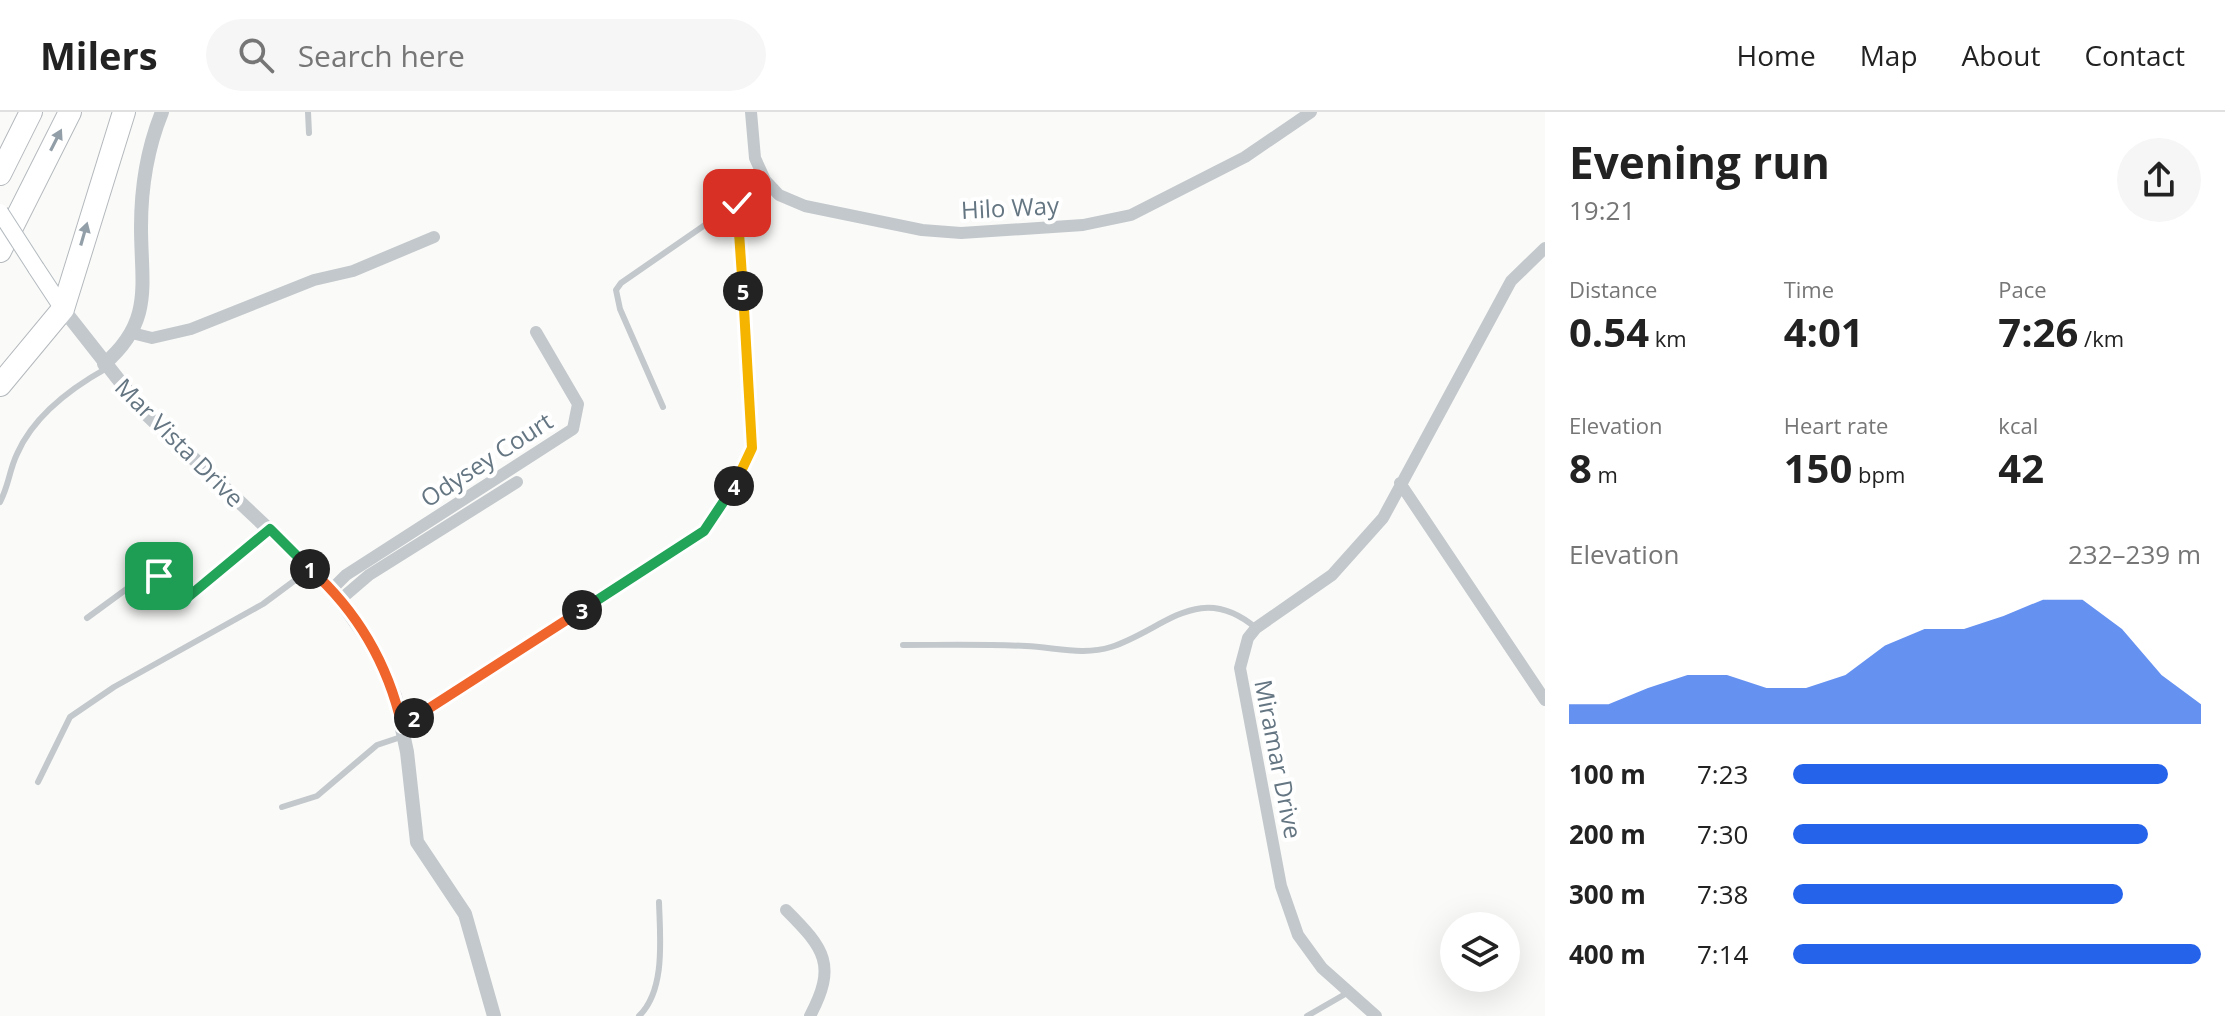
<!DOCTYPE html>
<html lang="en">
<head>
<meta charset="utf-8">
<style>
  :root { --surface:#fff; --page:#f6f6f6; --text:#222; --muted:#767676; --line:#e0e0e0; --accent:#2563eb }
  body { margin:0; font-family:"Open Sans",sans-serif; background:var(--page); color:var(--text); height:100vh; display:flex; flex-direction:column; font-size:30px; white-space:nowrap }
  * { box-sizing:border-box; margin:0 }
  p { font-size:26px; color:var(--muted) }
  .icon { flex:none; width:44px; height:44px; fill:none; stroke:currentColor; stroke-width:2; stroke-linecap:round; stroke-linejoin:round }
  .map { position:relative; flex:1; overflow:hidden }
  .drawer { display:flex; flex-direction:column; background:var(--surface); width:680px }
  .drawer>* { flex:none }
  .controls { position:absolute; left:1440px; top:800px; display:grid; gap:16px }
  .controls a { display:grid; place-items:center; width:80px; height:80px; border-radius:50%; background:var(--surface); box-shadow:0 8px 32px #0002; font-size:40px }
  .pin { position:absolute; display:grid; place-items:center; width:68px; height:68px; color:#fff; margin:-34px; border-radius:16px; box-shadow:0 4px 12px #0006 }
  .km { position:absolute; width:40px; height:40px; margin:-20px; border-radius:50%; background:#222; color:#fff; font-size:22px; line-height:40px; text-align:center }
  .round { display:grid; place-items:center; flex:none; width:84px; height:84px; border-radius:42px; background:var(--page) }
  .headline { display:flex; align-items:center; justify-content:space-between; height:136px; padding:0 24px }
  h1 { font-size:44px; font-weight:700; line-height:60px }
  .metrics { display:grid; grid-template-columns:repeat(3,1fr); gap:12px; height:136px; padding:8px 24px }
  .metrics div { display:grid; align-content:center }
  .metrics b { font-size:40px; font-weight:700 }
  .metrics small { font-size:22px; font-weight:400 }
  .metrics p { font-size:22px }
  .chart { height:224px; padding:16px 24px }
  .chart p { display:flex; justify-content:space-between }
  .chart svg { width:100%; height:144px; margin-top:8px; fill:var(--accent); opacity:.7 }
  ul { padding:0 24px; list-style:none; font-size:26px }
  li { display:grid; grid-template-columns:128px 96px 1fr; align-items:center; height:60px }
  li i { height:20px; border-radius:10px; background:var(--accent) }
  header { display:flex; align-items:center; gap:48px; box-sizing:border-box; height:112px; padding:0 40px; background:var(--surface); border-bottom:2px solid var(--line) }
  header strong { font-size:38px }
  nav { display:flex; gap:44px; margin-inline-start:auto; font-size:28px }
  .search { width:560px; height:72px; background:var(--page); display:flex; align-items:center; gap:20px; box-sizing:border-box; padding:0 28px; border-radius:44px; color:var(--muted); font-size:30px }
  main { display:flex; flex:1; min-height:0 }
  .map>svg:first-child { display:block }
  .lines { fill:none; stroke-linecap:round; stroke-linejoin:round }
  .secondary-casing { stroke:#b3babf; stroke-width:18 }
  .motorway-casing { stroke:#b4b9bd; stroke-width:24 }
  .service { stroke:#c3c8cc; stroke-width:6 }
  .minor { stroke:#c3c8cc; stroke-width:12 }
  .tertiary { stroke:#c3c8cc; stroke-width:14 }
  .secondary { stroke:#fff; stroke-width:16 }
  .motorway { stroke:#fff; stroke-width:22 }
  .secondary-bridge-casing { stroke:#b3babf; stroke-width:18; stroke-linecap:butt }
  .secondary-bridge { stroke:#fff; stroke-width:16 }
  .oneway { fill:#939fa8 }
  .split-1-casing { stroke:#fff; stroke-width:16 }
  .split-2-casing { stroke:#fff; stroke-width:16 }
  .split-3-casing { stroke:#fff; stroke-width:16 }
  .split-4-casing { stroke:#fff; stroke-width:16 }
  .split-5-casing { stroke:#fff; stroke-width:16 }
  .split-6-casing { stroke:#fff; stroke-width:16 }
  .split-1 { stroke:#22a559; stroke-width:10 }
  .split-2 { stroke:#f0652b; stroke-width:10 }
  .split-3 { stroke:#f0652b; stroke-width:10 }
  .split-4 { stroke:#22a559; stroke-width:10 }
  .split-5 { stroke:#f5b400; stroke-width:10 }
  .split-6 { stroke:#f5b400; stroke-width:10 }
  .labels { text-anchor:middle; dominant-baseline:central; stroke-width:8; stroke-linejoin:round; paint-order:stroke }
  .street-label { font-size:24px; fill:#657683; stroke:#fff }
</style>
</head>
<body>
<header>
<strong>Milers</strong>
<div class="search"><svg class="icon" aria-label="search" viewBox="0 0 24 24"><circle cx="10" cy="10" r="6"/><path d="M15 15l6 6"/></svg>Search here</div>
<nav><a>Home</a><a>Map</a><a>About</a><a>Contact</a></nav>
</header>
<main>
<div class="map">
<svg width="1545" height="904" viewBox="0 0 1545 904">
  <rect width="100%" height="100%" fill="#fafaf8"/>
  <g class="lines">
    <defs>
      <path id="secondary" d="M36,156L63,197"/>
      <path id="motorway" d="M0,62L31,0
        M0,139L70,0
        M0,273L63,197L124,0"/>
    </defs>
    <!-- secondary casing -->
    <use href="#secondary" class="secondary-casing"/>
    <!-- motorway casing -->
    <use href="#motorway" class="motorway-casing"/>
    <!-- service -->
    <path class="service" d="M308,0L309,21
      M663,295L620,197L616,178L621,171L767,70
      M0,390C9,373 9,359 17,342C34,303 71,276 107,256
      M636,463C698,424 726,409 752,336L737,91
      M87,506L147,462L159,464L183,486L188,485L267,419
      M903,533C944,533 985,532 1026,534C1054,535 1083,544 1111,535C1164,518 1199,468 1256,516
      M38,670L70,605L114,575L263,492L298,466L307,454
      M282,695L317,684L377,633L404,624
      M639,904C666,878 660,825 659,790
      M1307,904L1347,881"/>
    <!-- minor -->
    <path class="minor" d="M751,0L755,46L765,68L779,83L805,94L922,118L961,121L1083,113L1131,103L1245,45L1311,0
      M132,221L152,226L191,217L314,168L353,159L434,125
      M1400,371L1545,588
      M332,477L346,463L573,317L578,292L536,220
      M341,487L369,463L517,370
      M402,614L636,463
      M786,798C825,837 837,853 810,904
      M1376,904L1322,856L1298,823L1281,774L1240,556L1248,526L1256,516L1332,463L1383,406L1511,169L1545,136"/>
    <!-- tertiary -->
    <path class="tertiary" d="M63,197L144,300L332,477L373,535L395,584L407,640L417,730L465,802L494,904
      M104,252C154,209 141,173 141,115C141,75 147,37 162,0"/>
    <!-- secondary -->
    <use href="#secondary" class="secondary"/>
    <!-- motorway -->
    <use href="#motorway" class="motorway"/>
    <defs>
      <path id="secondary-bridge" d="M0,100L36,156"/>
    </defs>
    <!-- secondary-bridge casing -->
    <use href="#secondary-bridge" class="secondary-bridge-casing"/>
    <!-- secondary-bridge -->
    <use href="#secondary-bridge" class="secondary-bridge"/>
  </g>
  <!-- one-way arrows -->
  <defs><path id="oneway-solid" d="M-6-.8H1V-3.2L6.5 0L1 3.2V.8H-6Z" transform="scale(2)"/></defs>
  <g class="oneway">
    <use href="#oneway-solid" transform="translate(56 28) rotate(-63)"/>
    <use href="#oneway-solid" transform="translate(84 122) rotate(-74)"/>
  </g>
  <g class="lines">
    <defs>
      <path id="split-1" d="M159,464L183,486L188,485L270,417L310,457"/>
      <path id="split-2" d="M310,457C357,499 388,552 402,614L414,606"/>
      <path id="split-3" d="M414,606L582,498"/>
      <path id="split-4" d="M582,498L704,419L734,374"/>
      <path id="split-5" d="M734,374L752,336L743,179"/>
      <path id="split-6" d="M737,91L743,179"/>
    </defs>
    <!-- split-1 casing -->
    <use href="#split-1" class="split-1-casing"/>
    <!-- split-2 casing -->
    <use href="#split-2" class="split-2-casing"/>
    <!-- split-3 casing -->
    <use href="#split-3" class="split-3-casing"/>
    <!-- split-4 casing -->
    <use href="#split-4" class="split-4-casing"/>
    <!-- split-5 casing -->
    <use href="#split-5" class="split-5-casing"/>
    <!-- split-6 casing -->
    <use href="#split-6" class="split-6-casing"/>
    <!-- split-1 -->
    <use href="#split-1" class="split-1"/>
    <!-- split-2 -->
    <use href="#split-2" class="split-2"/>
    <!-- split-3 -->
    <use href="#split-3" class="split-3"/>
    <!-- split-4 -->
    <use href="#split-4" class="split-4"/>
    <!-- split-5 -->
    <use href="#split-5" class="split-5"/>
    <!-- split-6 -->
    <use href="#split-6" class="split-6"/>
  </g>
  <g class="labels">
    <!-- street labels -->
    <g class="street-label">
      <text transform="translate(1010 95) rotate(-3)">Hilo Way</text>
      <text transform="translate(180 330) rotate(45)">Mar Vista Drive</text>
      <text transform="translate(486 347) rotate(-33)">Odysey Court</text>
      <text transform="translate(1279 647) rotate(79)">Miramar Drive</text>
    </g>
  </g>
</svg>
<div class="controls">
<a><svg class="icon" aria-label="layers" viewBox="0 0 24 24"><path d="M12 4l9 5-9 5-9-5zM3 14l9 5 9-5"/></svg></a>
</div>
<div class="pin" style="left:159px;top:464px;background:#1e9e55"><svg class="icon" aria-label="arrive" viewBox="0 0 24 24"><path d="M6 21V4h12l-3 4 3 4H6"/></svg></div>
<div class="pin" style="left:737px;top:91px;background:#d93025"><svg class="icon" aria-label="check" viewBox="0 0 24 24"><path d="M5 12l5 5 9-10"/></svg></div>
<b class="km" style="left:310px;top:457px">1</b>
<b class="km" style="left:414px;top:606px">2</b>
<b class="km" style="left:582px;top:498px">3</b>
<b class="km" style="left:734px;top:374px">4</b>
<b class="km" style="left:743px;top:179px">5</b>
</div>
<section class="drawer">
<div class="headline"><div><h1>Evening run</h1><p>19:21</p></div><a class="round"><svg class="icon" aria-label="share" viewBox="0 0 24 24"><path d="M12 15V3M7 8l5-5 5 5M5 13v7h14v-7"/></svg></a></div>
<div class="metrics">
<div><p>Distance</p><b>0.54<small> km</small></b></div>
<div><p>Time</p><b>4:01</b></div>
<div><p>Pace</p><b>7:26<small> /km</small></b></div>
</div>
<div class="metrics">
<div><p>Elevation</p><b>8<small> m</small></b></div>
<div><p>Heart rate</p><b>150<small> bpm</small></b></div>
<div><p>kcal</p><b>42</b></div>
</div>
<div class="chart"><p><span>Elevation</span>232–239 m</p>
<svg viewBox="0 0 160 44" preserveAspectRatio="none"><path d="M0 44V38L10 38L20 33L30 29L40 29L50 33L60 33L70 29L80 20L90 15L100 15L110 11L120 6L130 6L140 15L150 29L160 38V44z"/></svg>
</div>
<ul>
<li><b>100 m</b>7:23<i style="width:92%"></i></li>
<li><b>200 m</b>7:30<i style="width:87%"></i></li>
<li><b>300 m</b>7:38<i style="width:81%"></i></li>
<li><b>400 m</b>7:14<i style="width:100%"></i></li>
</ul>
</section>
</main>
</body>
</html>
